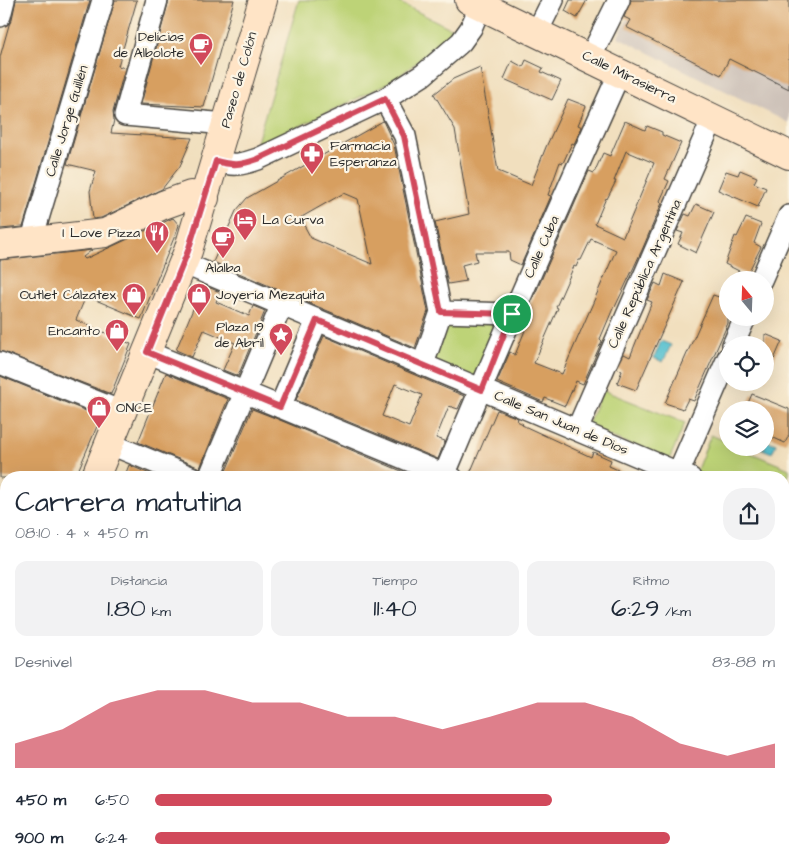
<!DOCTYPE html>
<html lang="es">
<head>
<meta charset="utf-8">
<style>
  :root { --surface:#fff; --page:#f2f2f3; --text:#1f2937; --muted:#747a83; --accent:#d1495b }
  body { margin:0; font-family:"Architects Daughter",sans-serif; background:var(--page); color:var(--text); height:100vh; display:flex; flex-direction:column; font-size:19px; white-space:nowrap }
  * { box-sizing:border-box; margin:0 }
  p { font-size:16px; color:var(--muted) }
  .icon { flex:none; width:28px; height:28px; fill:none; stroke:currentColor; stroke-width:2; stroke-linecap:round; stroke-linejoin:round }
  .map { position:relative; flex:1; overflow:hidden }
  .side { position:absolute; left:0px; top:471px; width:790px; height:396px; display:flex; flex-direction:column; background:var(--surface); border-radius:20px 20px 0 0; box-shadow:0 5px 20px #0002 }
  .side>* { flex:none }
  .needle { width:32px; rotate:341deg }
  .tools { position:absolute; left:719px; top:271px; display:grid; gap:10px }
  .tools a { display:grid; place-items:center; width:55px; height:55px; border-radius:50%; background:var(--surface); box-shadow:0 5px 20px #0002; font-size:25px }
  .pin { position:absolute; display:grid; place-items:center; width:42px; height:42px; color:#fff; margin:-21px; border:2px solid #fff; border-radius:50%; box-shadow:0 1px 5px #0007 }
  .round { display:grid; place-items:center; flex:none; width:52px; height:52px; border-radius:20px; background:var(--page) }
  .summary { display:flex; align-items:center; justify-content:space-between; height:85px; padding:0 15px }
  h1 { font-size:28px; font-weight:600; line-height:38px }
  .figures { display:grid; grid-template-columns:repeat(3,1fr); gap:8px; height:85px; padding:5px 15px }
  .figures div { display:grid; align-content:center; border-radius:12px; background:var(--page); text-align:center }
  .figures b { font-size:25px; font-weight:600 }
  .figures small { font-size:14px; font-weight:400 }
  .figures p { font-size:14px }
  .chart { height:140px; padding:10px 15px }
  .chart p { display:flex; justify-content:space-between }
  .chart svg { width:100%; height:90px; margin-top:5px; fill:var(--accent); opacity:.7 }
  ul { padding:0 15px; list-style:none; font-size:16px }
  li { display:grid; grid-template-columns:80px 60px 1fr; align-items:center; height:38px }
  li i { height:12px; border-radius:6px; background:var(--accent) }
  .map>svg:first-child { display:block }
  .built { fill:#f0d6bc }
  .industrial { fill:#cec2b9 }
  .green { fill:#bdd377; stroke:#747f51 }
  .water { fill:#54c0cf; stroke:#40767d }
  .building { fill:#d79f60; fill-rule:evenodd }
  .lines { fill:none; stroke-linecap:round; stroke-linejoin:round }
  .street-casing { stroke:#494641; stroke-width:24 }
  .secondary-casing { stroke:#494641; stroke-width:30 }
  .street { stroke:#fff; stroke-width:21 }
  .secondary { stroke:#ffe4c6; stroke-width:28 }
  .route-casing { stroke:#fff; stroke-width:10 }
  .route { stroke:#d1495b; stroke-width:6 }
  .labels { text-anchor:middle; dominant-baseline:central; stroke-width:4.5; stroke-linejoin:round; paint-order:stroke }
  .poi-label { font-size:14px; fill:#2b2b2b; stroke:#fcf5e5; text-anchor:end }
  .street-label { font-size:14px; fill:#2b2b2b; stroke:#fcf5e5 }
</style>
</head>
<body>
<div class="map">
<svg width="789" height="867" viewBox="0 0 789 867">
  <rect width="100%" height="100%" fill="#fcf5e5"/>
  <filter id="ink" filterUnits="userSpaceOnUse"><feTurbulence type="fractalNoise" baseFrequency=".02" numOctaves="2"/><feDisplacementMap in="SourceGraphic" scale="10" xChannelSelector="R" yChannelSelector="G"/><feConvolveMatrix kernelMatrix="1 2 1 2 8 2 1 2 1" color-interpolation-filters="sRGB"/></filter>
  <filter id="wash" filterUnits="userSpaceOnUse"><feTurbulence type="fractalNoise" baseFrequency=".0096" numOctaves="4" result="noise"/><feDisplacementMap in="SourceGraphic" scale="20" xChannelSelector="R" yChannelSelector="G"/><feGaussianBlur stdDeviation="1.12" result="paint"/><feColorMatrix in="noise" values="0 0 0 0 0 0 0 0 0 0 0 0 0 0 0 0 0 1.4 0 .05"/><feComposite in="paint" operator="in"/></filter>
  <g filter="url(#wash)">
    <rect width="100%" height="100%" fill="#f1dfbe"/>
    <!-- built -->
    <path class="built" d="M110,861H219L217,867H107Z"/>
    <!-- industrial -->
    <path class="industrial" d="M637,0H789V123L618,37Z
      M789,836V867H767L771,861H784V844Z"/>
    <!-- green -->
    <path class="green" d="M299,0H394L454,30L427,54L393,81L267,142H257Z
      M448,319L501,321L475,379L433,361Z
      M602,390L685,423L669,460L587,427Z
      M711,435L727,442L728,448H739L789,469V474L784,486V478L710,477L696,472Z
      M789,712V825L784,832V719Z
      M682,861H763L759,867H678Z"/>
    <!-- water -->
    <path class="water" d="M661,341L671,345L663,362L654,358Z
      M765,440L776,444L772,453L760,448H765Z"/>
    <g id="blocks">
      <!-- building -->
      <path class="building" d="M16,0H90L23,227L0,229V57L9,25L12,19Z
        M115,0H137L118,66L125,68L113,112L114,120L111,133L192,138L180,166L162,189L101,218L93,219L90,191L96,171L67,164Z
        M169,0H234L204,107L141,104Z
        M570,0H587L577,18L565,11Z
        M631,0H789V89L729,59L721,75L626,27L630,20L624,17Z
        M526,60L543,68L541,72L561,81L552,100L504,79L512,61L523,67Z
        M480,67L498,171L531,185L546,147L568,99L586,106L578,125L582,127L574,144L572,143L563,163L560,162L548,195L551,196L521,265L510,260L509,252H475L477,261L462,265L466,281L448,284L435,222L469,214L455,129L434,94L453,79Z
        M383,121L394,145L428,311L415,348L213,262L236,211L247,198ZM344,193L358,199L372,264L311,238L300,218Z
        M625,121L645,130L647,126L662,132V135L681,143L665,179L669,181L660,201L662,203L642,250L615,307L614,306L600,339L602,341L583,384L576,381L565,406L545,398L543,402L497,382L510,352L515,355L526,328L521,326L589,171L594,173L603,153L610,156ZM626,151L654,163L623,237L595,224L606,198L607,199L616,181H614ZM591,239L616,250L562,374L534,363L558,308L556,307L574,266L576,267L579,260H581Z
        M740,170L757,177L754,183L766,188L758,207L718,190L726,171L738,175Z
        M696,204L714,212L696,253L678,244L683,233L677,231L685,214L690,216Z
        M173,218L179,225L178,228L141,319L86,296L76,320L131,344L111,394L0,351V260L92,250L83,257L85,259Z
        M746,218L761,224L754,243L761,247L747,275L725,264L735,236L737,237Z
        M665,274L684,282L636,390L617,383L622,371L617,368L624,354L630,357L652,302L647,300L655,283L661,286Z
        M203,285L220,292L216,302L249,316L253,306L265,311L238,376L223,370L235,343L204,330L192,357L176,350Z
        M713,295L728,300V323L697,394L694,401L688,399L683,409L665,403Z
        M765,334L782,341L765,380Z
        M324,336L464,396L458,409L449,406L436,438L445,441L438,459L296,400ZM395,384L422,395L409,427L382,416Z
        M166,373L228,399L200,468L138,442Z
        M0,376L101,417L75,478H0Z
        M752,394L789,409V435L785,443L765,434V410H745Z
        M252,409L275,418L418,478H223Z
        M497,410L518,418L517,421L523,424L522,425L591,457L593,452L611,460L609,466L636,478H468Z
        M129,465L159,478H124Z"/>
    </g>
  </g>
  <g filter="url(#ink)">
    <use href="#blocks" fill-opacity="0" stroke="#494641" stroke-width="1"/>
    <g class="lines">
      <defs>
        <path id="street" d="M157,0L125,115L226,124
          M0,16L4,0
          M537,32L553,0
          M590,58L619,0
          M385,99L405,136L441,312L423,364
          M216,161C233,166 241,165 258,159L385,99L423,75L461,42L471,28L483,0
          M31,242L103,0
          M183,263L690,478
          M761,280L789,216
          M441,312L512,314
          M733,345L745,318
          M147,352L452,478
          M0,363L122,412
          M280,407L317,320
          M577,430L713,118
          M108,443L193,478
          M209,478L282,304
          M443,478C500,342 559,207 620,72
          M676,478L728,358
          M0,505L6,508
          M784,511L789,499
          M784,623L789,625
          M0,632L6,635
          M784,676L789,669
          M0,785H6
          M276,861L292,867
          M597,861L610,867
          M230,867L232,861
          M508,867L510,861
          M646,867L651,861"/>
        <path id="secondary" d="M469,0L789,155
          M0,245L105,233L163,205L191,195L205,198
          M95,478L188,251L263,0
          M0,710L6,695"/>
      </defs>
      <!-- street casing -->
      <use href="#street" class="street-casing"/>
      <!-- secondary casing -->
      <use href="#secondary" class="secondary-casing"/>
      <!-- street -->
      <use href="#street" class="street"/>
      <!-- secondary -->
      <use href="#secondary" class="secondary"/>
    </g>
  </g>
  <g class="lines" filter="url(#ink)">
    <defs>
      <path id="route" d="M385,99L404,136L441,312L512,314L482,390L317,320L280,407L147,352L188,251L216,161C233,166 241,165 258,159Z"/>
    </defs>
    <!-- route casing -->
    <use href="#route" class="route-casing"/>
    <!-- route -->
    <use href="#route" class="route"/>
  </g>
  <!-- icons -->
  <defs>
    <symbol id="cafe-pin" viewBox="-11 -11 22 30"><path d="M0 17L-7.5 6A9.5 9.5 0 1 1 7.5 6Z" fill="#d1495b" stroke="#fcf5e5"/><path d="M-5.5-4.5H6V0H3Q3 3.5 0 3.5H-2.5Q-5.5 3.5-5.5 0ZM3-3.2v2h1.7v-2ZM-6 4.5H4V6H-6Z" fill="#fff"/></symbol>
    <symbol id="pharmacy-pin" viewBox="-11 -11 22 30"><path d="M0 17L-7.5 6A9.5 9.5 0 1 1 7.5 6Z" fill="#d1495b" stroke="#fcf5e5"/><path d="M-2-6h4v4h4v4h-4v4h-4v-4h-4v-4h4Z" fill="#fff"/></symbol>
    <symbol id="hotel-pin" viewBox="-11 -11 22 30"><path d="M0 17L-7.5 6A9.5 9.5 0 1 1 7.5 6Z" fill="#d1495b" stroke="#fcf5e5"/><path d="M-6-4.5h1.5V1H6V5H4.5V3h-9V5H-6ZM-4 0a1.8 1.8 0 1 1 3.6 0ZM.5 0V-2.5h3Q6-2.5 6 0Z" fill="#fff"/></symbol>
    <symbol id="restaurant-pin" viewBox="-11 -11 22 30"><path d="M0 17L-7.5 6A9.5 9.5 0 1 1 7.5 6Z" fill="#d1495b" stroke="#fcf5e5"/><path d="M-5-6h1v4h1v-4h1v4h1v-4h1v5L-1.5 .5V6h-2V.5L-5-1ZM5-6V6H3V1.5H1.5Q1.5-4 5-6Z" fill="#fff"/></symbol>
    <symbol id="shop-pin" viewBox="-11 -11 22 30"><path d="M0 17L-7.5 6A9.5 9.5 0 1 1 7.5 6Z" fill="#d1495b" stroke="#fcf5e5"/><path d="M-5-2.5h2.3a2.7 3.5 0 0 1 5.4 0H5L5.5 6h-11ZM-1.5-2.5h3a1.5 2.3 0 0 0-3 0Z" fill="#fff"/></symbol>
    <symbol id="sight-pin" viewBox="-11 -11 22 30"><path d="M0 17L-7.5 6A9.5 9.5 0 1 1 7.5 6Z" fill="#d1495b" stroke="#fcf5e5"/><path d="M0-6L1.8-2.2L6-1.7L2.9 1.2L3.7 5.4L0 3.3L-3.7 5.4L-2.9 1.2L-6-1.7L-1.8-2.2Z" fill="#fff"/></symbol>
  </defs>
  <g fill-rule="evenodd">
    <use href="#cafe-pin" x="187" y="31" width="28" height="38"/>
    <use href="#pharmacy-pin" x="298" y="140" width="28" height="38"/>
    <use href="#hotel-pin" x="231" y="206" width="28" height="38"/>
    <use href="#restaurant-pin" x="143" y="219" width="28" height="38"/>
    <use href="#cafe-pin" x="209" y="224" width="28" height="38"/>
    <use href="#shop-pin" x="120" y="281" width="28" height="38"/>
    <use href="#shop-pin" x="185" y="281" width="28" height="38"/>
    <use href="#shop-pin" x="103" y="317" width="28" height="38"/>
    <use href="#sight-pin" x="267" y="321" width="28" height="38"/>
    <use href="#shop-pin" x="85" y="394" width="28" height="38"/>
  </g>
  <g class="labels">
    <!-- poi labels -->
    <g class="poi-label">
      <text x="184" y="37">Delicias<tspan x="184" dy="16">de Albolote</tspan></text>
      <text x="330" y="146" text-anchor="start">Farmacia<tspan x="330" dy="16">Esperanza</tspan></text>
      <text x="262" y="220" text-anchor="start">La Curva</text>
      <text x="140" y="233">I Love Pizza</text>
      <text x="223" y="268" text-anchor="middle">Alalba</text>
      <text x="116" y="295">Outlet Cálzatex</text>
      <text x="216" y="295" text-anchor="start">Joyería Mezquita</text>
      <text x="264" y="327">Plaza 19<tspan x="264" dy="16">de Abril</tspan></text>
      <text x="100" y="331">Encanto</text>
      <text x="116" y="408" text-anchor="start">ONCE</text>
    </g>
    <!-- street labels -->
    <g class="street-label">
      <text transform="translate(629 77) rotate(26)">Calle Mirasierra</text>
      <text transform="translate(239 80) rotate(-74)">Paseo de Colón</text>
      <text transform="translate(67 121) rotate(-73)">Calle Jorge Guillén</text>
      <text transform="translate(542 247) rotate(-66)">Calle Cuba</text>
      <text transform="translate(645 274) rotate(-66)">Calle República Argentina</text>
      <text transform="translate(561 423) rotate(23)">Calle San Juan de Dios</text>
    </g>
  </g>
</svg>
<div class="tools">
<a><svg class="needle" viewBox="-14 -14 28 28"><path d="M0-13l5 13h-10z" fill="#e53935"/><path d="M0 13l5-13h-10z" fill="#747a83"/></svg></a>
<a><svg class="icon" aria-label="locate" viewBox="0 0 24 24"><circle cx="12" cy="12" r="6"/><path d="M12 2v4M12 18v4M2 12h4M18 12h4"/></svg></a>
<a><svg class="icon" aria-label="layers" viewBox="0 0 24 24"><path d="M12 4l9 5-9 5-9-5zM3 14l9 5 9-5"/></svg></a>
</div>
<div class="pin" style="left:512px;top:314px;background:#1e9e55"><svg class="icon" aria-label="arrive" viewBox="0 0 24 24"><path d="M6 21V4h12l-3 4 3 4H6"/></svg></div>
<section class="side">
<div class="summary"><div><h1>Carrera matutina</h1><p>08:10 · 4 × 450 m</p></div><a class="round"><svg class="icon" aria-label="share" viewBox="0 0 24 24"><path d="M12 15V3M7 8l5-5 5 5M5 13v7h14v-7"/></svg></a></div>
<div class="figures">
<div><p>Distancia</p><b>1.80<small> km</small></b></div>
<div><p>Tiempo</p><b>11:40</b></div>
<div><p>Ritmo</p><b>6:29<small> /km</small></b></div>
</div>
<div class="chart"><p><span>Desnivel</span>83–88 m</p>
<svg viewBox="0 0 160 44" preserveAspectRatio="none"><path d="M0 44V32L10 25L20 12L30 6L40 6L50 12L60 12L70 19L80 19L90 25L100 19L110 12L120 12L130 19L140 32L150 38L160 32V44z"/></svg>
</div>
<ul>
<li><b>450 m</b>6:50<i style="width:64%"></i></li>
<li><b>900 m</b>6:24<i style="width:83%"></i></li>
</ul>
</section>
</div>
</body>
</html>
